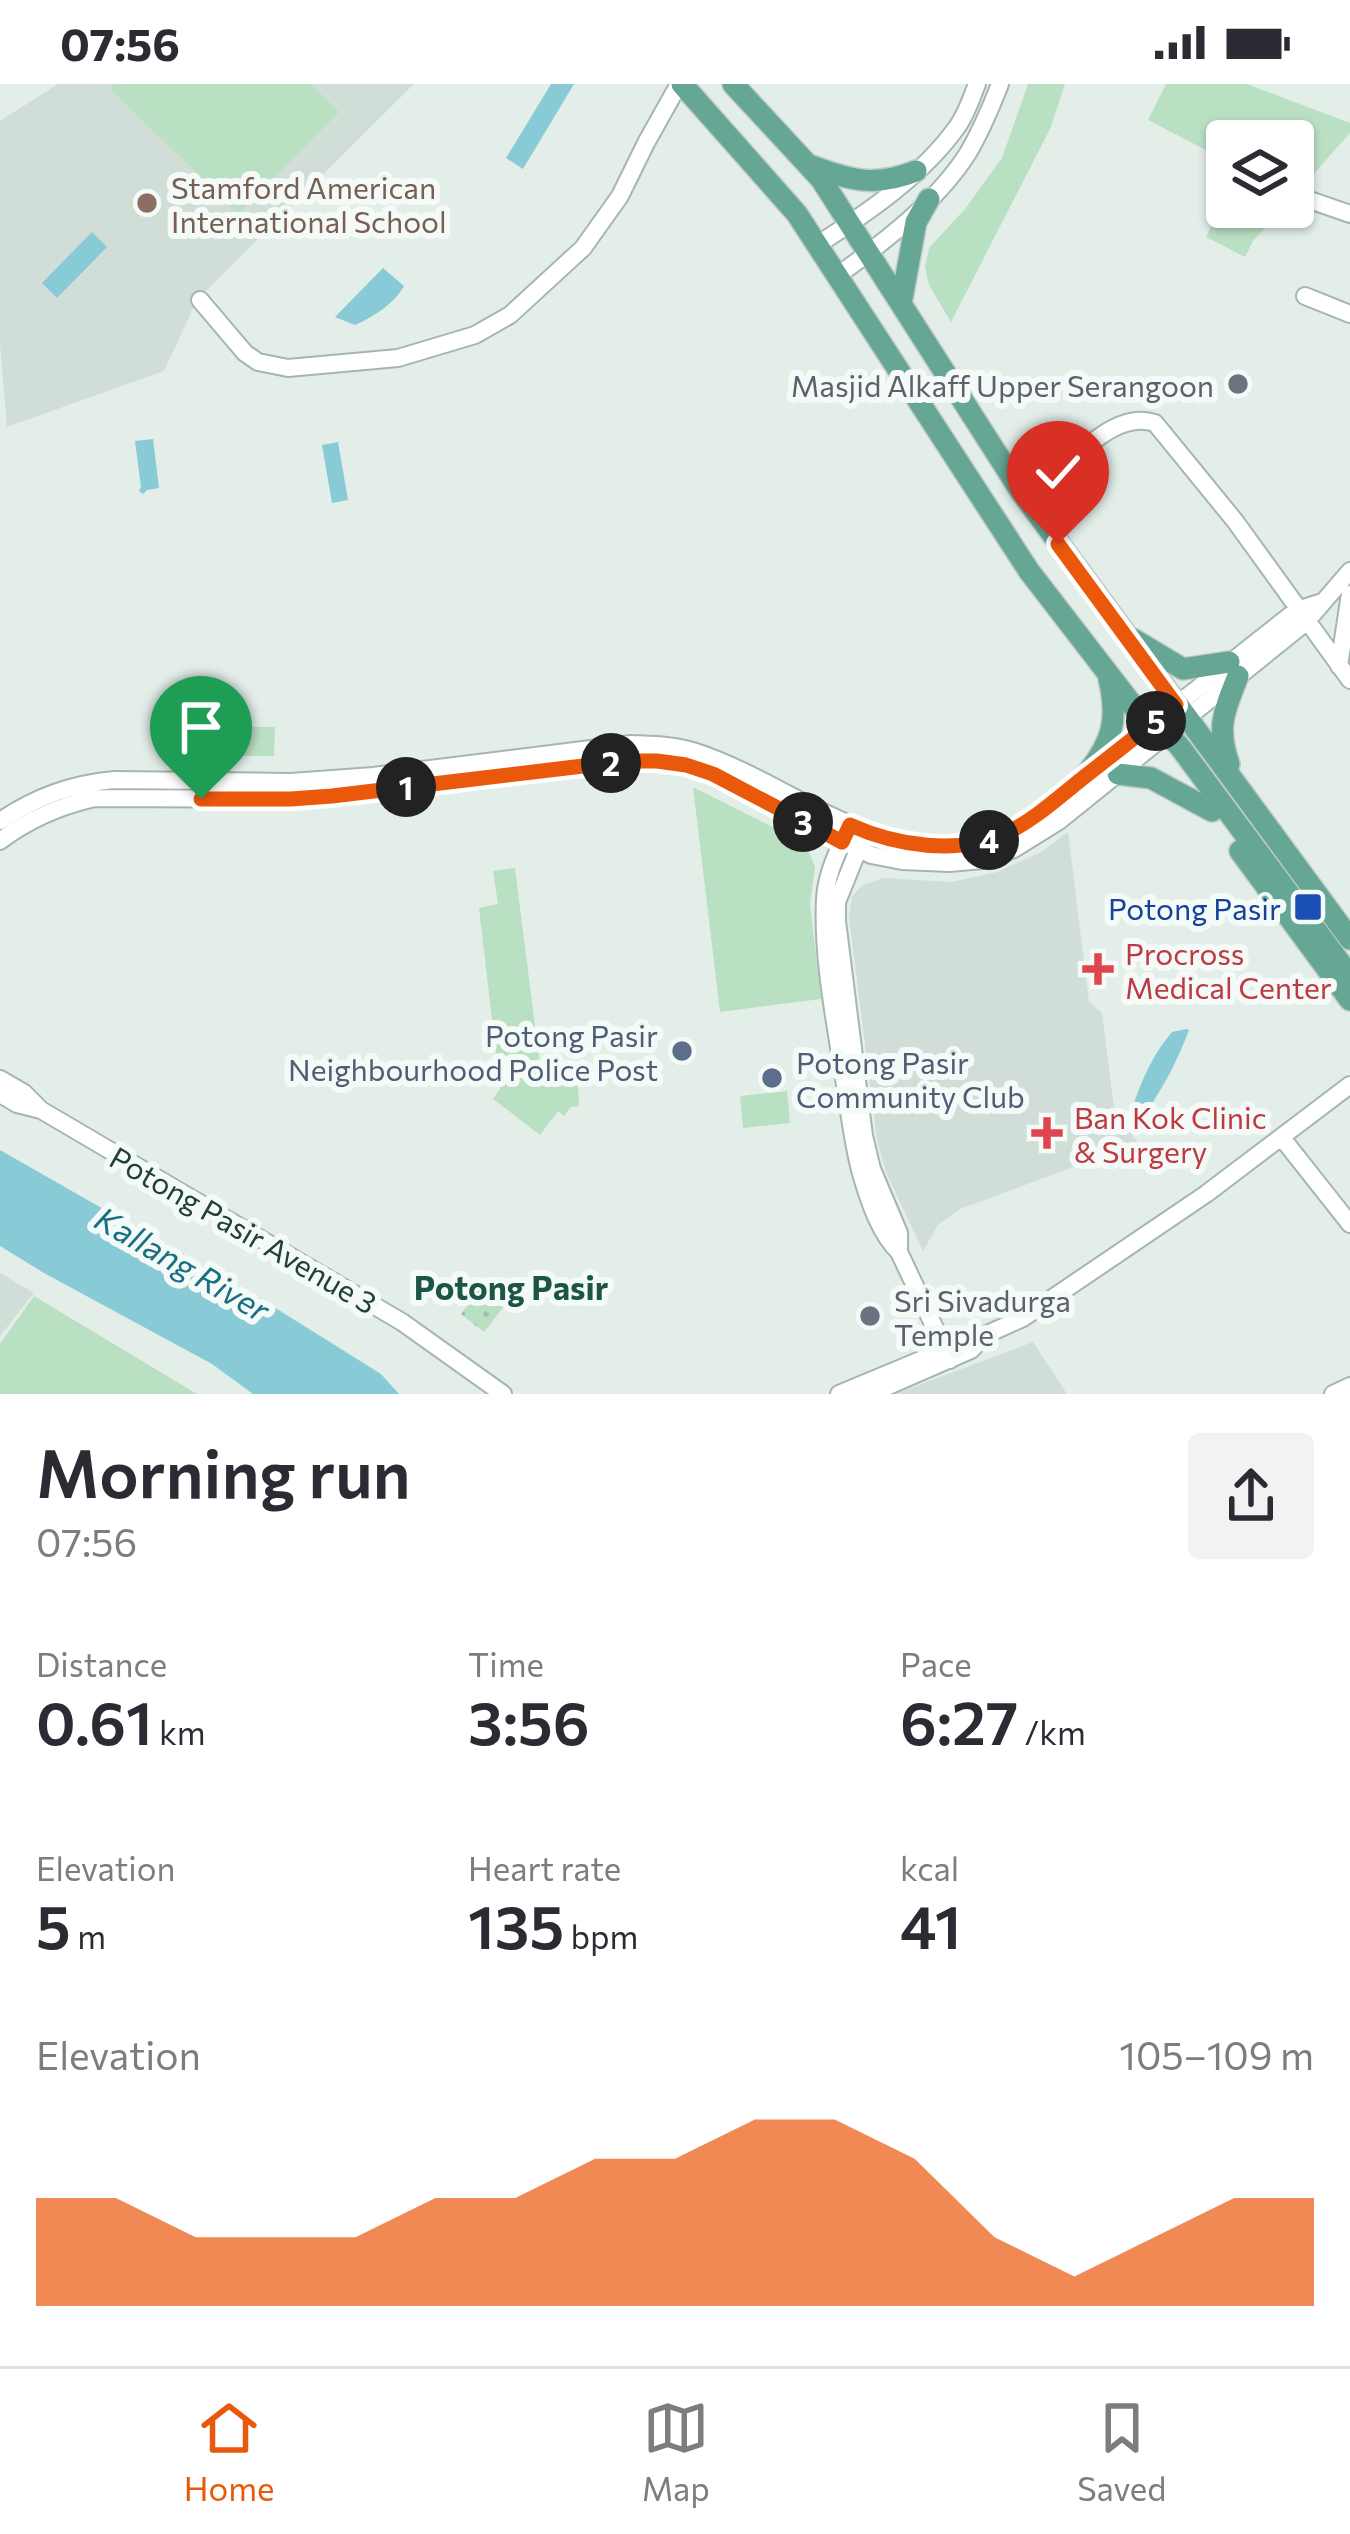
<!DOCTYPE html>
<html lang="en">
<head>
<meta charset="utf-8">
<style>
  :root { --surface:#fff; --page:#f2f2f3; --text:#2b2b33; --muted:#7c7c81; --line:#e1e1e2; --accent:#ea580c }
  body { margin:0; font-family:Commissioner,sans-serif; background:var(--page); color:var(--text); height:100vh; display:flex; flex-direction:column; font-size:45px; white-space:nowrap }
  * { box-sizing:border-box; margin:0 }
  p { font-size:39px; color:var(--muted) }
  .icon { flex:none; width:66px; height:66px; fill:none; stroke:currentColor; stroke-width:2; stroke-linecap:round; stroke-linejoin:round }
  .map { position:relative; height:1310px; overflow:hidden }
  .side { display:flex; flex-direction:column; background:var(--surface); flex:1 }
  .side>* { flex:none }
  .tools { position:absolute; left:1206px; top:36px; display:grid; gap:24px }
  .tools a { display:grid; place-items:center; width:108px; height:108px; border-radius:12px; background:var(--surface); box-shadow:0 3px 9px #0004; font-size:60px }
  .pin { position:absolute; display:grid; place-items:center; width:102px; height:102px; color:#fff; margin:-123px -51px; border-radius:50% 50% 50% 0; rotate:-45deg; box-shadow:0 0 12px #0007 }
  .pin .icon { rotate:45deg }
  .km { position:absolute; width:60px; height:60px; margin:-30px; border-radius:50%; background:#222; color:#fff; font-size:33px; line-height:60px; text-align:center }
  .round { display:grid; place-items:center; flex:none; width:126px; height:126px; border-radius:12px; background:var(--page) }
  .overview { display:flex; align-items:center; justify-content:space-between; height:204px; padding:0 36px }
  h1 { font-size:66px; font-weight:600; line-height:90px }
  .figures { display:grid; grid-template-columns:repeat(3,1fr); gap:18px; height:204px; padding:12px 36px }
  .figures div { display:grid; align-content:center }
  .figures b { font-size:60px; font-weight:600 }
  .figures small { font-size:33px; font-weight:400 }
  .figures p { font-size:33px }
  .chart { height:336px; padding:24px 36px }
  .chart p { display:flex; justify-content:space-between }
  .chart svg { width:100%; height:216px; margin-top:12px; fill:var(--accent); opacity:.7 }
  .status { display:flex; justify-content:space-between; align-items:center; height:84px; padding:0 60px; background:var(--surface); direction:ltr }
  .status svg { height:33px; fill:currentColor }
  .tab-bar { display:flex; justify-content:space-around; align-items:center; height:168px; border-top:3px solid var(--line); background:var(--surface); font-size:33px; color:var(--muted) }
  .tab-bar a { display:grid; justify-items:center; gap:6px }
  .tab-bar .selected { color:var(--accent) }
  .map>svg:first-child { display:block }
  .built { fill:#d1ded8 }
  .green { fill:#bae0c4 }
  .garden { fill:url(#garden-dots) }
  .water { fill:#88cad6 }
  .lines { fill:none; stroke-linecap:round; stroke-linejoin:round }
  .minor-casing { stroke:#a5b6b0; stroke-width:20 }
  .major-casing { stroke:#c1cac7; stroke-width:24 }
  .minor { stroke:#fff; stroke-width:16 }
  .major { stroke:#65a695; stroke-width:21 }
  .route-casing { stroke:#fff; stroke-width:24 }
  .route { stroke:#ea580c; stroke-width:15 }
  .education-dot { fill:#8d6e63; stroke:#f4faf7; stroke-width:4.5 }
  .worship-dot { fill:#6b7280; stroke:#f4faf7; stroke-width:4.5 }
  .transit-dot { fill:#1a4fb4; stroke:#f4faf7; stroke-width:4.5 }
  .health-dot { fill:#e0444e; stroke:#f4faf7; stroke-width:4.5 }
  .service-dot { fill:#5c6f8a; stroke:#f4faf7; stroke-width:4.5 }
  .labels { text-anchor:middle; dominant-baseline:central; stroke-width:12; stroke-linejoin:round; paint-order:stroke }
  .education-label { font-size:30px; fill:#785e54; stroke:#f4faf7; text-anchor:start }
  .worship-label { font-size:30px; fill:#5b616d; stroke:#f4faf7; text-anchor:end }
  .transit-label { font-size:30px; fill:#164399; stroke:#f4faf7; text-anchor:end }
  .health-label { font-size:30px; fill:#be3a42; stroke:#f4faf7; text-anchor:start }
  .service-label { font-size:30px; fill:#4e5e75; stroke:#f4faf7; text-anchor:end }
  .street-label { font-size:30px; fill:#214038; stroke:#f4faf7 }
  .water-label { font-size:33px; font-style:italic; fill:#176f80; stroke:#f4faf7 }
  .neighbourhood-label { font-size:33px; font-weight:bold; fill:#1c5446; stroke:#f4faf7 }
</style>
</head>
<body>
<div class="status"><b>07:56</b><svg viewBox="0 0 49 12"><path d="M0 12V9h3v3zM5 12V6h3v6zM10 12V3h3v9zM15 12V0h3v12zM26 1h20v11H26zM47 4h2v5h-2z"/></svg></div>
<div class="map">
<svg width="1350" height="1310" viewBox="0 0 1350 1310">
  <defs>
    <pattern id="garden-dots" width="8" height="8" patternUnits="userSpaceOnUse" patternTransform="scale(3)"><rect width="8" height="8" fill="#bae0c4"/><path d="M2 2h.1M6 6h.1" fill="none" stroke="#a0c1a9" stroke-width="1.8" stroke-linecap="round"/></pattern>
  </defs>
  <rect width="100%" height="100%" fill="#e3eee9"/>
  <!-- built -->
  <path class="built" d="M58,0H414L197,216L164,287L7,343L0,261V37Z
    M1068,748L1089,918L1102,929L1114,1024L1138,1059L960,1125L938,1141L923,1167L886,1088L877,1056L849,833L852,813L861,802L883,794L951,798L997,788L1041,768Z
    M0,1189L34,1209L0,1252Z
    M1033,1258L1067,1310H895Z"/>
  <!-- green -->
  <path class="green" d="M114,0H311L339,28L238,130L110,4Z
    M1028,0H1065L1050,45L951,238L929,201L925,183L929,164L965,125L1002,74Z
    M1166,0H1247L1350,39V49L1293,113V57H1227V77L1148,36Z
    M1227,111V123H1284L1253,157L1245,173L1206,153Z
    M230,643H275L274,672H230Z
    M693,703L794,754L810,770L815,783L810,820L821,915L720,928Z
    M515,784L540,981L577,978L579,1022L571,1023L564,1032L558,1027L540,1051L493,1015L500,1005L479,824L498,820L493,787Z
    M787,1007L790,1039L743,1044L740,1012Z
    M34,1212L197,1310H0V1260Z"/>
  <!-- garden -->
  <path class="garden" d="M489,1193L513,1211L484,1248L461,1230Z"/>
  <!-- water -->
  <path class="water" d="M551,0H574L523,85L506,74Z
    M92,148L107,163L57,214L42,199Z
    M383,184L404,202C395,219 372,234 355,241L335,233Z
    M153,355L159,404L147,406L143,410L139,407L141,403L135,357Z
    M338,358L348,416L332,419L322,361Z
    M1186,945L1189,946C1176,981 1160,1009 1139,1039L1131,1028C1141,998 1151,973 1172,948Z
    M0,1066L261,1215L381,1290L399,1310H253L212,1280L44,1189L0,1162Z"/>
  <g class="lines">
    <defs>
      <path id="minor" d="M1298,112L1350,130
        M817,161C867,129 922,92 957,43C966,31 971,15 977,0
        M837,192C884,158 937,118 968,69C981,47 991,23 1000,0
        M1305,212L1350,230
        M200,216L245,269L258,278L288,284L398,274L475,251L510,231L583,164L620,112L646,59L679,0
        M1067,379C1091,359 1122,328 1155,339L1235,437L1350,596
        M1339,582L1350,510
        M0,737C36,713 71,700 114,696L291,698L373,692L631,660C653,661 675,661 696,668C781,696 854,764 948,760C963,760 979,759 994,754C1014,747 1032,733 1050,721L1297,526L1322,518
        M845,753C835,772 826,793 825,815C822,876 836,941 845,1001C850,1031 853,1063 862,1093C869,1117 880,1150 899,1168L950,1276
        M0,757C29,735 59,722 95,714L291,715L625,677C656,677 683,680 713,690L871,771L902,777L949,779L983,776L1014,765L1059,737L1306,538L1350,487
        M860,761L837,818V837L864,1052L872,1085L899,1149V1168
        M0,995L24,1009L41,1026L402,1238L503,1310
        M0,1010L17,1020L41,1026
        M1282,1054L1350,1140
        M839,1310L923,1275L965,1252L985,1251L1023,1234L1206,1110L1350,1001
        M870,1310L971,1266L985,1251
        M1333,1310L1350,1302"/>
      <path id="major" d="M682,0L797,130L1029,487L1140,631C1153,644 1168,648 1180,663L1350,892
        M733,0L821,95L1022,409L1350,855
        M812,82C852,97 876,103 916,87
        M901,220L916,138L929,115
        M1133,555L1183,585L1229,578
        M1229,680C1216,644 1224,627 1238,592
        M1118,690L1151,694L1212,727
        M1085,692C1112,659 1119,637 1109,595
        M1240,767L1350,916"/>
    </defs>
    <!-- minor casing -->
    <use href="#minor" class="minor-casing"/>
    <!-- major casing -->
    <use href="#major" class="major-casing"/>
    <!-- minor -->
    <use href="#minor" class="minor"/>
    <!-- major -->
    <use href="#major" class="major"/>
  </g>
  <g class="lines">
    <defs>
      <path id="route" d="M201,715H291L332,712L625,677H657L686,681L713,690L842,758L850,741C897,762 957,771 1005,750C1036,735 1061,711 1088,690C1118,667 1146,644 1176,621L1058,460"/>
    </defs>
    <!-- route casing -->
    <use href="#route" class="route-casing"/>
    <!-- route -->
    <use href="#route" class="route"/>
  </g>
  <!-- markers -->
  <circle class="education-dot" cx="147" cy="119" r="12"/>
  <g class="worship-dot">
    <circle cx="1238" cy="300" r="12"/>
    <circle cx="870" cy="1232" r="12"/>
  </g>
  <rect class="transit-dot" x="1293" y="808" width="30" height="30" rx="6"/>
  <g class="health-dot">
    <path d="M1092 867h12v12h12v12h-12v12h-12v-12h-12v-12h12z"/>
    <path d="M1041 1031h12v12h12v12h-12v12h-12v-12h-12v-12h12z"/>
  </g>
  <g class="service-dot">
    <circle cx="682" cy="967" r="12"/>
    <circle cx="772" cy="994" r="12"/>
  </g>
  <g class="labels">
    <!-- education labels -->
    <g class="education-label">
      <text x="171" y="102">Stamford American<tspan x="171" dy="34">International School</tspan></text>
    </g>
    <!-- worship labels -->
    <g class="worship-label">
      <text x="1214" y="300">Masjid Alkaff Upper Serangoon</text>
      <text x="894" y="1215" text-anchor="start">Sri Sivadurga<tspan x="894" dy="34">Temple</tspan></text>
    </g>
    <!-- transit labels -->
    <g class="transit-label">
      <text x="1281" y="823">Potong Pasir</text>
    </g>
    <!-- health labels -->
    <g class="health-label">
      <text x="1125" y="868">Procross<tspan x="1125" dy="34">Medical Center</tspan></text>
      <text x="1074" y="1032">Ban Kok Clinic<tspan x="1074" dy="34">&amp; Surgery</tspan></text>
    </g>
    <!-- service labels -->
    <g class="service-label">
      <text x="658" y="950">Potong Pasir<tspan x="658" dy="34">Neighbourhood Police Post</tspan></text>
      <text x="796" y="977" text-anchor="start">Potong Pasir<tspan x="796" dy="34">Community Club</tspan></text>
    </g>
    <!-- street labels -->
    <g class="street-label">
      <text transform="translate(244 1145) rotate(30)">Potong Pasir Avenue 3</text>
    </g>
    <!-- water labels -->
    <g class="water-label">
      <text transform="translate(183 1179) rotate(30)">Kallang River</text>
    </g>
    <!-- neighbourhood labels -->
    <g class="neighbourhood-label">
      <text x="511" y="1202">Potong Pasir</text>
    </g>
  </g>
</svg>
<div class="tools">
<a><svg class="icon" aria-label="layers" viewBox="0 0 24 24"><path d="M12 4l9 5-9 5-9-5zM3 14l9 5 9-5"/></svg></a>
</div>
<div class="pin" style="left:201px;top:715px;background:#1e9e55"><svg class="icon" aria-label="arrive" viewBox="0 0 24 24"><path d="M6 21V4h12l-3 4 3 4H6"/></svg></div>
<div class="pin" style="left:1058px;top:460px;background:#d93025"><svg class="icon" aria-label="check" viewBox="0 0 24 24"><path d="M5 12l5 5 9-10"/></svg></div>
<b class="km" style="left:406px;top:703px">1</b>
<b class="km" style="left:611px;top:679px">2</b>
<b class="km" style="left:803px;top:738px">3</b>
<b class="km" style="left:989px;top:756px">4</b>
<b class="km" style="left:1156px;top:637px">5</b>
</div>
<section class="side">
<div class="overview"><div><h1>Morning run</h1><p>07:56</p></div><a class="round"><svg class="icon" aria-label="share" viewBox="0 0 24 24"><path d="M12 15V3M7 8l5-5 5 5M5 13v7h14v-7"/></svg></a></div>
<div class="figures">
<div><p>Distance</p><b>0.61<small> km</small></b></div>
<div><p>Time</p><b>3:56</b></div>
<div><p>Pace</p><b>6:27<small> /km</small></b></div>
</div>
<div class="figures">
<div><p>Elevation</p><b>5<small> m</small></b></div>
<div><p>Heart rate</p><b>135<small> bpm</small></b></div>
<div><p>kcal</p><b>41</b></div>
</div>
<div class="chart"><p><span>Elevation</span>105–109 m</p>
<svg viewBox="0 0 160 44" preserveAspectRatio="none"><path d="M0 44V22L10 22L20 30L30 30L40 30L50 22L60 22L70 14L80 14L90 6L100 6L110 14L120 30L130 38L140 30L150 22L160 22V44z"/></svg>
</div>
</section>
<nav class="tab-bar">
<a class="selected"><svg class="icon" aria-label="home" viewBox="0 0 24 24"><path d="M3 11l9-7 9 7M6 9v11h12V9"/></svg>Home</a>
<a><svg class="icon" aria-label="map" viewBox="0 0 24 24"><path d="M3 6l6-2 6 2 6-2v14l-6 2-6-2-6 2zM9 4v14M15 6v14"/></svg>Map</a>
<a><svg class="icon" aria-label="saved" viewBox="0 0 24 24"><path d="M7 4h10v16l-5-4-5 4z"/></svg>Saved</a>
</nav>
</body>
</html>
